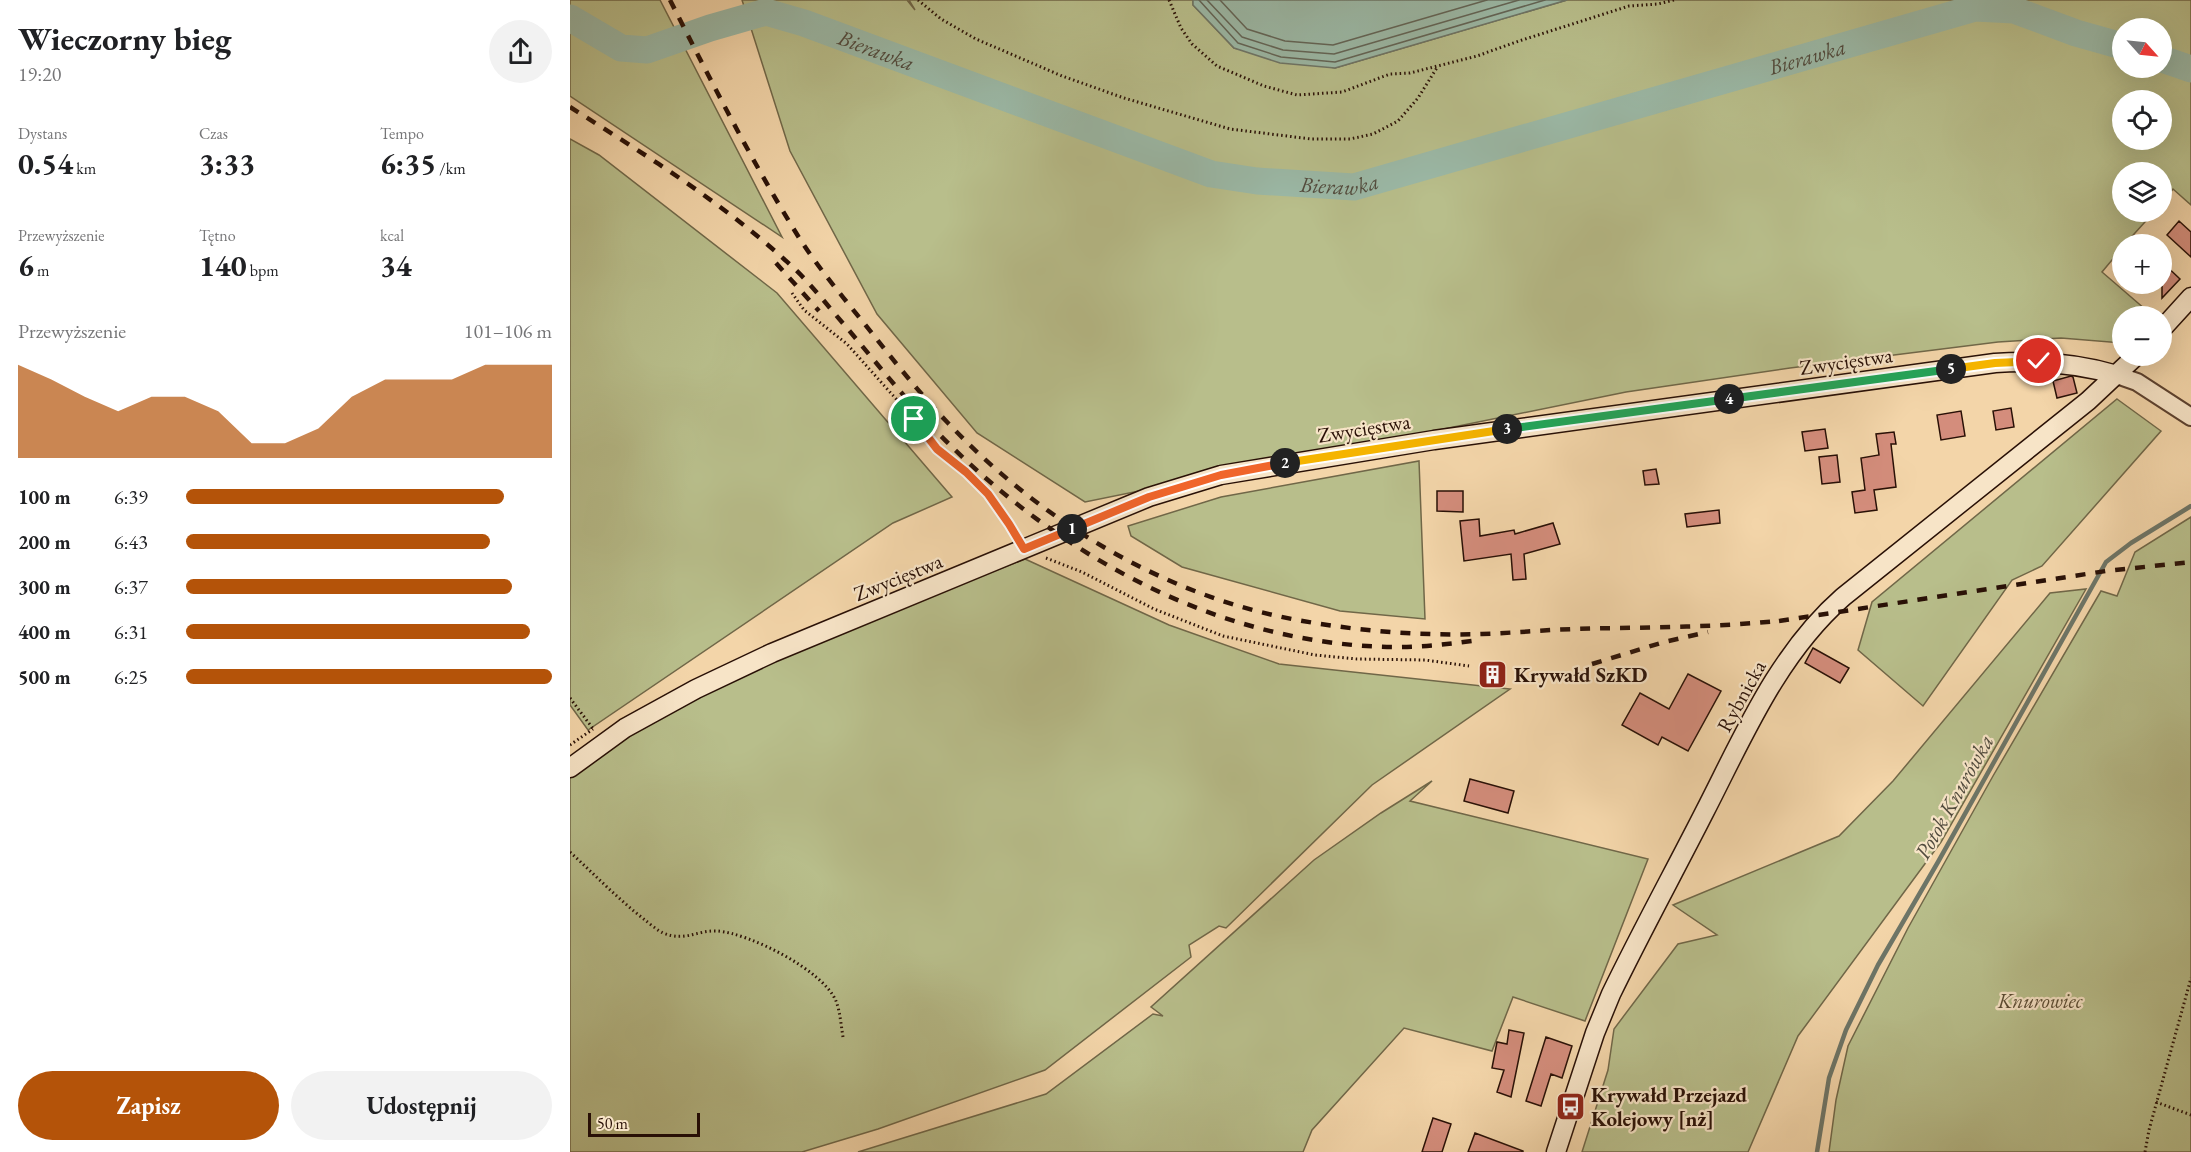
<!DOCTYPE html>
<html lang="pl">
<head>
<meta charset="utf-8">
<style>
  :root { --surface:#fff; --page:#f2f2f2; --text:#202124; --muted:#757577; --accent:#b45309 }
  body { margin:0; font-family:"EB Garamond",serif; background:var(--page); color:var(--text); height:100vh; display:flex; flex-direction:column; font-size:22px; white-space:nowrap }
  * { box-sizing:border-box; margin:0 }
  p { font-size:20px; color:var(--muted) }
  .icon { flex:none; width:33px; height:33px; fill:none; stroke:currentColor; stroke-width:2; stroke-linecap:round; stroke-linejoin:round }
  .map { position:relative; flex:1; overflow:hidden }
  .side { display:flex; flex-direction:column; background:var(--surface); width:570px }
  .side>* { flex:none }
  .needle { width:39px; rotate:117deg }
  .tools { position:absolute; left:1542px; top:18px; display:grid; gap:12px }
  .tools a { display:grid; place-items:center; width:60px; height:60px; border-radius:50%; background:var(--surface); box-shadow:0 6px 24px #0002; font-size:30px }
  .scale { position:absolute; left:18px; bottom:15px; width:112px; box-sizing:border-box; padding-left:6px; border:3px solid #291006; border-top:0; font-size:16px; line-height:21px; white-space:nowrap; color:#291006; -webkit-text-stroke:4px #f7e4c7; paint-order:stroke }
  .pin { position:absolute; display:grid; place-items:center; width:51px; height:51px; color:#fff; margin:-26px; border:3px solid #fff; border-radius:50%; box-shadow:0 2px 6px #0007 }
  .km { position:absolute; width:30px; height:30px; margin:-15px; border-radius:50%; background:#222; color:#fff; font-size:16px; line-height:30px; text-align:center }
  .round { display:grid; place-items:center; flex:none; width:63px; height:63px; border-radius:32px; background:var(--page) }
  .summary { display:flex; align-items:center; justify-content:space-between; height:102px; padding:0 18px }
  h1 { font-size:33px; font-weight:700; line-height:45px }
  .stats { display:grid; grid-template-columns:repeat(3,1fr); gap:9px; height:102px; padding:6px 18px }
  .stats div { display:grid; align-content:center }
  .stats b { font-size:30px; font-weight:700 }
  .stats small { font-size:16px; font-weight:400 }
  .stats p { font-size:16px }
  .chart { height:168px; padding:12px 18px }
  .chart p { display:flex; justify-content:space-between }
  .chart svg { width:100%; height:108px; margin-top:6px; fill:var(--accent); opacity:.7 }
  .cta { display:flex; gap:12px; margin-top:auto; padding:12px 18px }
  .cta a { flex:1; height:69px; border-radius:36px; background:var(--accent); color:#fff; font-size:24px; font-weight:700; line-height:69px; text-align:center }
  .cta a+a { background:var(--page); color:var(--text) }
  ul { padding:0 18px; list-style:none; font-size:20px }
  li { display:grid; grid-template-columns:96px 72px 1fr; align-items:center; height:45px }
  li i { height:15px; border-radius:8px; background:var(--accent) }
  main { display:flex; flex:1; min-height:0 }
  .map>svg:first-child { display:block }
  .green { fill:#b8be8b; stroke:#706748; stroke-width:1.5; fill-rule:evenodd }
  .water { fill:#9bb9a7; stroke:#6d7567; stroke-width:1.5 }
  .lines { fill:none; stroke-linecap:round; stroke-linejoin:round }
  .shore { stroke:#626456; stroke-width:1.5 }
  .stream { stroke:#6d7567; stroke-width:4.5 }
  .river { stroke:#9bb9a7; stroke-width:27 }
  .building { fill:#d48d7c; stroke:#291006; stroke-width:1.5 }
  .tertiary-casing { stroke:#5c412f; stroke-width:20 }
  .secondary-casing { stroke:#291006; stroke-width:21 }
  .path { stroke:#291006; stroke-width:3; stroke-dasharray:1.5 3; stroke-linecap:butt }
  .tertiary { stroke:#f7e4c7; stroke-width:16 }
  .secondary { stroke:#f7e4c7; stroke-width:18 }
  .rail { stroke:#291006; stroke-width:4.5; stroke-dasharray:10 10; stroke-linecap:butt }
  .split-1-casing { stroke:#fff; stroke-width:12 }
  .split-2-casing { stroke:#fff; stroke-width:12 }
  .split-3-casing { stroke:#fff; stroke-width:12 }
  .split-4-casing { stroke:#fff; stroke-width:12 }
  .split-5-casing { stroke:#fff; stroke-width:12 }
  .split-6-casing { stroke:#fff; stroke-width:12 }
  .split-1 { stroke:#f0652b; stroke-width:8 }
  .split-2 { stroke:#f0652b; stroke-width:8 }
  .split-3 { stroke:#f5b400; stroke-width:8 }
  .split-4 { stroke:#22a559; stroke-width:8 }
  .split-5 { stroke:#22a559; stroke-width:8 }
  .split-6 { stroke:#f5b400; stroke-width:8 }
  .labels { text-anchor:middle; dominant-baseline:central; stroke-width:4.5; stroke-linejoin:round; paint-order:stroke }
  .street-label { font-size:21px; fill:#291006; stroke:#f7e4c7 }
  .poi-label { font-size:21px; font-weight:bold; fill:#291006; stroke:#f7e4c7; text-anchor:start }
  .park-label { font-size:21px; font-style:italic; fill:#5b4d35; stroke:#f7e4c7 }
  .water-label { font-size:22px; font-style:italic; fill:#514b3e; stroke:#f7e4c7 }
</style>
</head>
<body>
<main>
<section class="side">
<div class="summary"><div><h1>Wieczorny bieg</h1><p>19:20</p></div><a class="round"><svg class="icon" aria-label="share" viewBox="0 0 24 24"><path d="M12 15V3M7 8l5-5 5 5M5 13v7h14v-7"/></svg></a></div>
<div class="stats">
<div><p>Dystans</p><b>0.54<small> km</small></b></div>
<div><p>Czas</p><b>3:33</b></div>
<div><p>Tempo</p><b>6:35<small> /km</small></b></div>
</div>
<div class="stats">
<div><p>Przewyższenie</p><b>6<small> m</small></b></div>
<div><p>Tętno</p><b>140<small> bpm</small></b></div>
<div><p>kcal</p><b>34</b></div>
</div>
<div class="chart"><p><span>Przewyższenie</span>101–106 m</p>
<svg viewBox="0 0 160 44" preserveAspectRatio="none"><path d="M0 44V6L10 12L20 19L30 25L40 19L50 19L60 25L70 38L80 38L90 32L100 19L110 12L120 12L130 12L140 6L150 6L160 6V44z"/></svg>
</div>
<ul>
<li><b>100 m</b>6:39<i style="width:87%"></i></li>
<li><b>200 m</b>6:43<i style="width:83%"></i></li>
<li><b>300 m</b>6:37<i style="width:89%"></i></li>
<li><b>400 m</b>6:31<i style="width:94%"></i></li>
<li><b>500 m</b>6:25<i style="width:100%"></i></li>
</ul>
<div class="cta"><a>Zapisz</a><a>Udostępnij</a></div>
</section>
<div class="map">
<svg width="1621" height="1152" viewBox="0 0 1621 1152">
  <rect width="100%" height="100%" fill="#f3d5a9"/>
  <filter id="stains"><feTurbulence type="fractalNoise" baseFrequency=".00333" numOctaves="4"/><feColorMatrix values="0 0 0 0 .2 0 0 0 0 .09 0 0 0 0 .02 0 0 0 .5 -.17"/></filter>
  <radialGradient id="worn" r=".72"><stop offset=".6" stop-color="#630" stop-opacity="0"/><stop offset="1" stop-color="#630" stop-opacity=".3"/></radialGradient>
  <!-- green -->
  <path class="green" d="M0,0H90L212,237L0,96Z
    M172,0H337L345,10L339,0H623V5L664,48L765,68L997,0H1621V205L1603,189L1592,203V172H1552V212H1584L1555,244H1552V248L1532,272L1583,316H1552V343L1491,338L1428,342L1220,368L1056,392L515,502L407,433L307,314L220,151ZM1552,28H1592V68H1552ZM1552,100H1592V140H1552Z
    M0,139L29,155L207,293L382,497L323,523L18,730L0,705Z
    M1547,399L1591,431L1472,566L1442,580L1353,706L1288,650L1302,602Z
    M849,461L855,619L770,611L612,567L561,536L558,526L651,497Z
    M1621,517V1152H1259L1266,1100L1278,1046L1338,928L1423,776L1531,591L1547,596L1565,552Z
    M455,559L599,625L709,664L940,689L802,785L656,928L649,926L619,945L621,957L475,1070L308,1129L232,1152H0V777L93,713L262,635Z
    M1516,589L1371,842L1228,1036L1178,1152H1012L1038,1070L1044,1029L1108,944L1147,935L1103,905L1269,836L1323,781L1480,593Z
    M862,781L840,801L1078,859L1015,1021L943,997L922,1051L834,1028L742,1130L733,1152H288L476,1094L583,1014L593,1016L581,1007L744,860L811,813Z"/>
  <!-- water -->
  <path class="water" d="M623,0H997L765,68L710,63L664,48L623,5Z"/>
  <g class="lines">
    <!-- shore -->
    <path class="shore" d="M629,0L668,43L711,57L765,62L975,0
      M637,0L672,37L713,50L764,54L949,0
      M650,0L677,29L715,41L763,45L917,0"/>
    <!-- stream -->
    <path class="stream" d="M1247,1152L1259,1078L1276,1030L1308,965L1368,862L1536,562L1561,543L1621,506"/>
    <!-- river -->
    <g class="river">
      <path id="s1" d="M0,18L51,48L77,50L140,28L196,12L234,23L641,174L687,181L784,187L1405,8L1444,10L1506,33L1552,46"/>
      <path d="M1592,59L1621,69"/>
    </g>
  </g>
  <!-- building -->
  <path class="building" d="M1609,221L1621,232V257L1597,235Z
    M1592,262L1610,279L1592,298Z
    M1501,376L1503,377L1507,393L1487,398L1483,381Z
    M1441,408L1444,427L1426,430L1423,411Z
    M1391,411L1395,436L1371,440L1367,415Z
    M1255,429L1258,448L1235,451L1232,432Z
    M1324,432L1326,444H1321L1326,487L1304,490L1307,510L1285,513L1282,492L1295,490L1291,458L1309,455L1306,434Z
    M1267,455L1270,482L1252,484L1249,457Z
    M1086,469L1089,484L1075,485L1073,471Z
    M867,491H893V512L867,511Z
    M1149,510L1150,523L1117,527L1115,514Z
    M909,519L910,536L944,530L945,534L983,523L990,544L954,554L956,579L943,580L941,554L894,561L890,521Z
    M1243,648L1279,668L1270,683L1235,663Z
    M931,666L934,679L915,682L913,669Z
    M1118,674L1151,691L1118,751L1092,737L1088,745L1052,725L1070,693L1099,709Z
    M900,779L944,791L938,813L894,801Z
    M939,1030L954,1033L941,1097L927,1092L934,1070L922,1068L927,1042L937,1044Z
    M976,1037L1002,1046L992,1078L981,1074L971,1106L956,1101Z
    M863,1118L881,1124L872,1152H852Z
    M905,1133L953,1151V1152H898Z"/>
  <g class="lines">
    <defs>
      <path id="tertiary" d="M1547,375L1567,382L1621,417"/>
      <path id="secondary" d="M1592,329L1621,297
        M0,768L55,728L126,689L202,653L579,497L651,475L864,440L1425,363C1468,360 1506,363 1547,375
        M986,1152L1025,1033L1041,994C1071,932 1104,872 1135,811C1174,735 1208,654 1273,597L1518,401L1566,356"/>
    </defs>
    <!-- tertiary casing -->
    <use href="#tertiary" class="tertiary-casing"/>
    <!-- secondary casing -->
    <use href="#secondary" class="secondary-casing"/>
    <!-- path -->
    <path class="path" d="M348,0L371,19L406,39L492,76L554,98L660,129L741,139H780L803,134L828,121L848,98L868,66
      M599,0L611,28L622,44L647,66L694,86L727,95L772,92L820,74L840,73L907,56L949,41L1059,6L1088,4L1104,0
      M222,293L234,310L277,344L344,419L367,449L395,472L418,494L446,535
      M476,558L512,572L584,609L653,636L745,655L787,659L855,660L899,666
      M0,698L24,730
      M0,745L23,729
      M0,852C25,875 48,899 75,920C80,924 87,930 93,933C115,942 127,930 147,931C179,933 253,970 266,1001C270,1011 271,1025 273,1037
      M1586,1102L1621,1115
      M1575,1152L1579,1130L1621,978"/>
    <!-- tertiary -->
    <use href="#tertiary" class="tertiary"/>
    <!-- secondary -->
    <use href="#secondary" class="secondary"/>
    <!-- rail -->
    <path class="rail" d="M100,0C140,79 181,160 228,236C250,271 279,304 305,337C328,366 352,396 378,423C470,520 591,594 722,619C785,631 849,636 912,634C943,633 973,630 1004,629C1074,627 1146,628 1216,620
      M0,107C74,154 150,201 215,260C236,278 253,300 271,321C307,363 341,407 380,445C499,562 657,646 826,647C854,647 881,644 909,640
      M206,263L249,311
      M1209,621L1536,571L1621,562
      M1022,664L1094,642L1138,632"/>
  </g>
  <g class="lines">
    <defs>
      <path id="split-1" d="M344,419L367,449L396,472L418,494L439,524L454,549L502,529"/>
      <path id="split-2" d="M502,529L579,497L651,475L715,463"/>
      <path id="split-3" d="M715,463L937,429"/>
      <path id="split-4" d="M937,429L1159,399"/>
      <path id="split-5" d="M1159,399L1381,369"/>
      <path id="split-6" d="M1381,369L1425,363L1469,361"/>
    </defs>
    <!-- split-1 casing -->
    <use href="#split-1" class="split-1-casing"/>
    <!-- split-2 casing -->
    <use href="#split-2" class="split-2-casing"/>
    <!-- split-3 casing -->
    <use href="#split-3" class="split-3-casing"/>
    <!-- split-4 casing -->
    <use href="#split-4" class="split-4-casing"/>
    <!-- split-5 casing -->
    <use href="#split-5" class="split-5-casing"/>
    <!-- split-6 casing -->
    <use href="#split-6" class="split-6-casing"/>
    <!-- split-1 -->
    <use href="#split-1" class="split-1"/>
    <!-- split-2 -->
    <use href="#split-2" class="split-2"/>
    <!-- split-3 -->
    <use href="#split-3" class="split-3"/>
    <!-- split-4 -->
    <use href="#split-4" class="split-4"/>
    <!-- split-5 -->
    <use href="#split-5" class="split-5"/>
    <!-- split-6 -->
    <use href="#split-6" class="split-6"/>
  </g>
  <!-- icons -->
  <defs>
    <symbol id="building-square" viewBox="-11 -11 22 22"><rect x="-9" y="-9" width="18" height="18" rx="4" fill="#8f2418" stroke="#f7e4c7"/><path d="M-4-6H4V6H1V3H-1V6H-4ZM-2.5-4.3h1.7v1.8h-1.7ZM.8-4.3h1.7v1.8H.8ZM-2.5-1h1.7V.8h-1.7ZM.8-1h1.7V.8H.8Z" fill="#fff"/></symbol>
    <symbol id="bus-square" viewBox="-11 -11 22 22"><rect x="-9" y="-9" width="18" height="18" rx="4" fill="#8f2418" stroke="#f7e4c7"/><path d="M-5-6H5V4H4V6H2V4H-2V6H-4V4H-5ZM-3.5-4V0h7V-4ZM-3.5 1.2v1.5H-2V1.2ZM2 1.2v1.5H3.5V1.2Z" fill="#fff"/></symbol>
  </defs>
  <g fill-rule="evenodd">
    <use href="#building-square" x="906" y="658" width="33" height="33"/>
    <use href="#bus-square" x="984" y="1090" width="33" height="33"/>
  </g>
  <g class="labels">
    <!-- street labels -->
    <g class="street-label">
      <text transform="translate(1276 361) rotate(-8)">Zwycięstwa</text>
      <text transform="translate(794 428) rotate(-9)">Zwycięstwa</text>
      <text transform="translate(328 577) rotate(-22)">Zwycięstwa</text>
      <text transform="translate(1171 696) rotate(-61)">Rybnicka</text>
    </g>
    <!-- poi labels -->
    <g class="poi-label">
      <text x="944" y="674">Krywałd SzKD</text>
      <text x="1021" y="1094">Krywałd Przejazd<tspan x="1021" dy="24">Kolejowy [nż]</tspan></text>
    </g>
    <!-- park labels -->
    <g class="park-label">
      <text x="1470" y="1000">Knurowiec</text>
    </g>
    <!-- water labels -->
    <g class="water-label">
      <text stroke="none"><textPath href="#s1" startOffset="327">Bierawka</textPath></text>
      <text stroke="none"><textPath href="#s1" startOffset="1299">Bierawka</textPath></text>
      <text stroke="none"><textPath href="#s1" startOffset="813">Bierawka</textPath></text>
      <text transform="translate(1384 797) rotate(-61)">Potok Knurówka</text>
    </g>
  </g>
  <rect width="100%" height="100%" filter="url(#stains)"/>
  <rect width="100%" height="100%" fill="url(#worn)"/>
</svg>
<div class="tools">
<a><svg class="needle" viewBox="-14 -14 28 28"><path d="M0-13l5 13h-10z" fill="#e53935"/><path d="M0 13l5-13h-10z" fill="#757577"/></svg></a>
<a><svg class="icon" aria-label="locate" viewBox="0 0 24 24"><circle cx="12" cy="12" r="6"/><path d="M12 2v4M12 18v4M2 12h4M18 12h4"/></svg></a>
<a><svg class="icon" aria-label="layers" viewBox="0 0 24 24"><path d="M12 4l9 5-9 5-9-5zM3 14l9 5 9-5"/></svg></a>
<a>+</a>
<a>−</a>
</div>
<div class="scale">50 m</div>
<div class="pin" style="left:344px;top:419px;background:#1e9e55"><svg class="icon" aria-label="arrive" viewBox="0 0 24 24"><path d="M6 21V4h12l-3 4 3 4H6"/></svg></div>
<div class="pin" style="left:1469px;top:361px;background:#d93025"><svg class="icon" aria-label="check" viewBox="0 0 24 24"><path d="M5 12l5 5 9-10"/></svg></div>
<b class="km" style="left:502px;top:529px">1</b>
<b class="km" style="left:715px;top:463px">2</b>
<b class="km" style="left:937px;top:429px">3</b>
<b class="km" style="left:1159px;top:399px">4</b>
<b class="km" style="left:1381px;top:369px">5</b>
</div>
</main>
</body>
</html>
